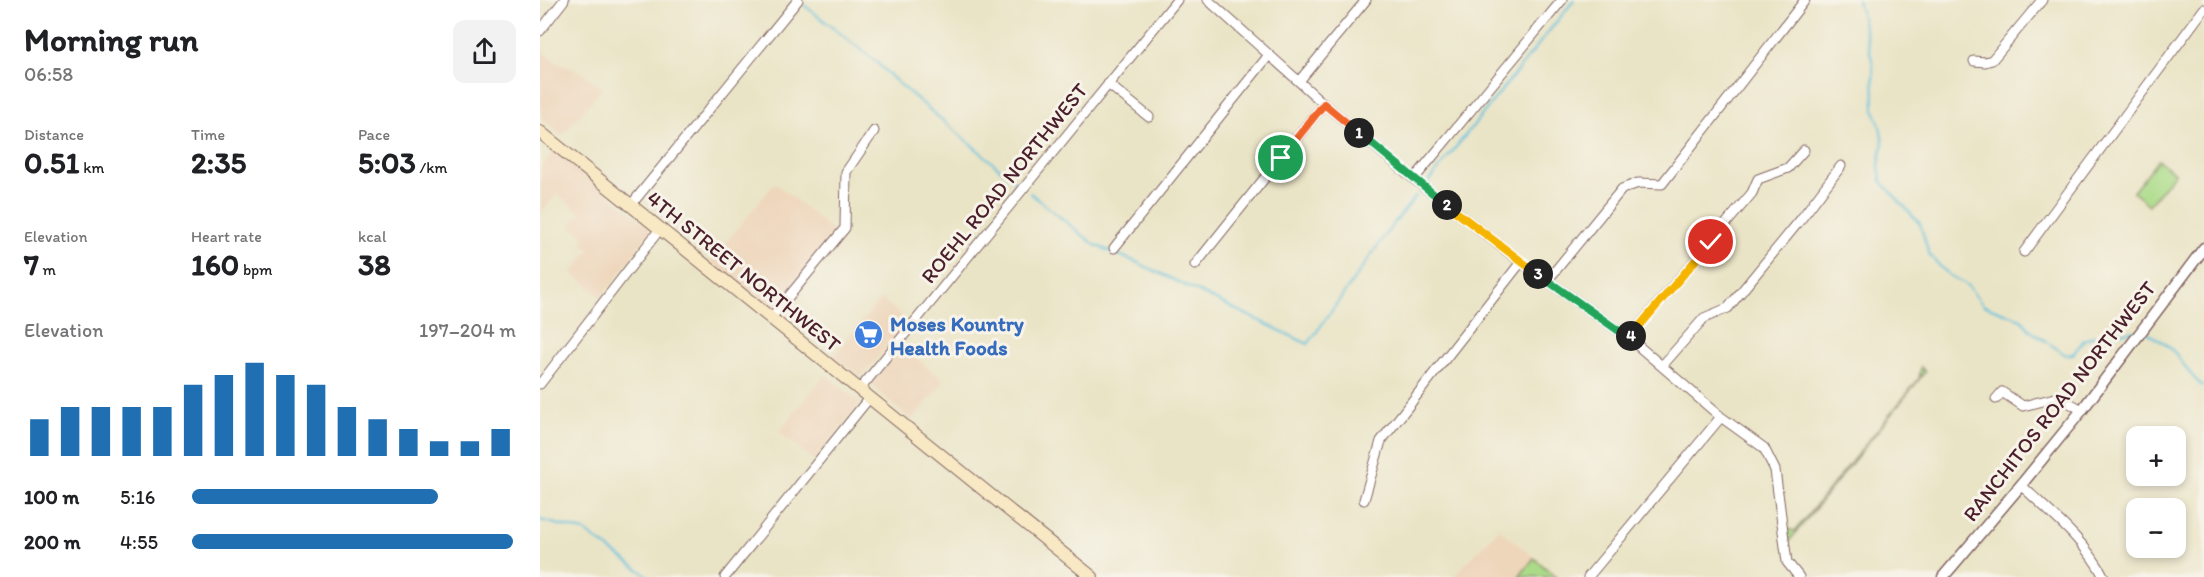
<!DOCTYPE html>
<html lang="en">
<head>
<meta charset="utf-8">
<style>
  :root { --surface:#fff; --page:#f2f2f2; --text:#202124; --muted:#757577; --accent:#1f6fb2 }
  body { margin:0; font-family:Itim,sans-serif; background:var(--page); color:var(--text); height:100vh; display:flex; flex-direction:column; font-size:22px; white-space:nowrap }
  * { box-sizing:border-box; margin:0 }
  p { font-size:20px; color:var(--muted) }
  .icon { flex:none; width:33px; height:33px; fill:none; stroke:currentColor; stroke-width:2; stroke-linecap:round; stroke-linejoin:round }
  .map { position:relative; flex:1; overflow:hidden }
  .side { display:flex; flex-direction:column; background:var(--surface); width:540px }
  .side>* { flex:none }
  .fabs { position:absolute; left:1586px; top:426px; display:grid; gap:12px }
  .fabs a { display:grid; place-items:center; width:60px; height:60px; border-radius:12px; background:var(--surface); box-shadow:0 3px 9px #0003; font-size:30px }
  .pin { position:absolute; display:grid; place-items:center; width:51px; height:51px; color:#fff; margin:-26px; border:3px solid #fff; border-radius:50%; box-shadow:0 2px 6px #0007 }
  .km { position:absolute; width:30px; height:30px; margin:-15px; border-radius:50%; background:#222; color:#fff; font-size:16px; line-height:30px; text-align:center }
  .round { display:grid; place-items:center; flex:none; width:63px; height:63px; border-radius:12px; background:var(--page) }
  .summary { display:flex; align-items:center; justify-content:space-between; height:102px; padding:0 24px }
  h1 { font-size:33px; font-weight:700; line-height:45px }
  .metrics { display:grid; grid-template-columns:repeat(3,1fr); gap:9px; height:102px; padding:6px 24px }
  .metrics div { display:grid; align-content:center }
  .metrics b { font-size:30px; font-weight:700 }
  .metrics small { font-size:16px; font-weight:400 }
  .metrics p { font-size:16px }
  .chart { height:168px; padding:12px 24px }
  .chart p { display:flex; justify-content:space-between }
  .chart svg { width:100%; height:108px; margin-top:6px; stroke:var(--accent); stroke-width:6 }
  ul { padding:0 24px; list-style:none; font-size:20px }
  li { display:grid; grid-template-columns:96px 72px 1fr; align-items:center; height:45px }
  li i { height:15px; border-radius:8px; background:var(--accent) }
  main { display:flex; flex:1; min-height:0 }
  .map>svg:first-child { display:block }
  .built { fill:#eed6bb }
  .green { fill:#abdb89; stroke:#7a7d5a; stroke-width:1.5 }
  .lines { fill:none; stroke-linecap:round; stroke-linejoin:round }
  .stream { stroke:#5ebfdc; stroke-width:2 }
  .minor-casing { stroke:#826461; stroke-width:11 }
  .tertiary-casing { stroke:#826461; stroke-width:13 }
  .secondary-casing { stroke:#826461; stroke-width:14 }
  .minor { stroke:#fff; stroke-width:9 }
  .tertiary { stroke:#fff; stroke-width:10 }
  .secondary { stroke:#f8e8c3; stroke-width:12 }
  .split-1-casing { stroke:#fff; stroke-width:12 }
  .split-2-casing { stroke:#fff; stroke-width:12 }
  .split-3-casing { stroke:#fff; stroke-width:12 }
  .split-4-casing { stroke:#fff; stroke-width:12 }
  .split-5-casing { stroke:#fff; stroke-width:12 }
  .split-1 { stroke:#f0652b; stroke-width:8 }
  .split-2 { stroke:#22a559; stroke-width:8 }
  .split-3 { stroke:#f5b400; stroke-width:8 }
  .split-4 { stroke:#22a559; stroke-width:8 }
  .split-5 { stroke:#f5b400; stroke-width:8 }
  .labels { text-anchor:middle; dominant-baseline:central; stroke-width:6; stroke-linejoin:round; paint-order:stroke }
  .street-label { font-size:21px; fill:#4a1f2b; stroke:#f7f3e8 }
  .shop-label { font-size:21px; font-weight:bold; fill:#366cbe; stroke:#f7f3e8; text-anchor:start }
</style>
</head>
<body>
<main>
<section class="side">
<div class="summary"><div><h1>Morning run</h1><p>06:58</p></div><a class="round"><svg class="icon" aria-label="share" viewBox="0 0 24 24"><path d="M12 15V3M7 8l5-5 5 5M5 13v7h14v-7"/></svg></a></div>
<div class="metrics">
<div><p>Distance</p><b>0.51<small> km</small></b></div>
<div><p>Time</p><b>2:35</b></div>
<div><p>Pace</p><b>5:03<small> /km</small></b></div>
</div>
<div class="metrics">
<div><p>Elevation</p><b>7<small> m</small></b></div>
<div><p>Heart rate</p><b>160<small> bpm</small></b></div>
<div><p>kcal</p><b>38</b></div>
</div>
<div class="chart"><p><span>Elevation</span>197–204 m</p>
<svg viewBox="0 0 160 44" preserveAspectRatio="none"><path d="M5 44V29M15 44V24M25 44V24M35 44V24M45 44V24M55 44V15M65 44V11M75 44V6M85 44V11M95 44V15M105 44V24M115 44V29M125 44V33M135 44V38M145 44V38M155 44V33"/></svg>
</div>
<ul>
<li><b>100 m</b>5:16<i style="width:76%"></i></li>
<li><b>200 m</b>4:55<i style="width:99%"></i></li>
</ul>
</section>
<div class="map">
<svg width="1664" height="577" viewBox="0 0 1664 577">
  <rect width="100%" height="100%" fill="#f7f3e8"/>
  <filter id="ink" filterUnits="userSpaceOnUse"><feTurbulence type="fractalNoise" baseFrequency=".0167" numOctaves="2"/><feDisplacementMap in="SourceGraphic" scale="12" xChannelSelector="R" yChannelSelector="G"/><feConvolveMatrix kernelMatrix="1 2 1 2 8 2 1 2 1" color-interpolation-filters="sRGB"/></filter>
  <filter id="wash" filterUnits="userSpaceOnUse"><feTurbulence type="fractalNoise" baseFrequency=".008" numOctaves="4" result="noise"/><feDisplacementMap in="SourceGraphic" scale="24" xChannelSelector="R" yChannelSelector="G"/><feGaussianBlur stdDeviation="1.35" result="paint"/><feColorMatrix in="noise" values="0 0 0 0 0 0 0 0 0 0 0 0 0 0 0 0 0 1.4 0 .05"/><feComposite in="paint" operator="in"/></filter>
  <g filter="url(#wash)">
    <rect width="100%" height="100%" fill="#eae4c6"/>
    <!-- built -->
    <path class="built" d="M0,50L19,64L40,71L62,88L22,136L0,117Z
      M15,150L110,228L111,232L61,297L32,273L50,249L42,243L45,236L31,226L41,213L17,194L0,214V168Z
      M235,183L302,238L240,314L170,261Z
      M341,298L369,323L321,377L293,356Z
      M362,347L404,381L371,421L331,384L333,380Z
      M285,375L320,403L274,460L239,432Z
      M959,529L1018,577H913Z"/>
    <!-- green -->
    <path class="green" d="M1618,160L1635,173L1609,205L1593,192Z
      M1381,367L1385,372L1246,545L1247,529L1255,531L1379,379Z
      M994,558L1016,577H979Z"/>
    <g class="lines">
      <!-- stream -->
      <path class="stream" d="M1318,0L1333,65L1334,110L1340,126L1343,143L1339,165L1341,181L1380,224L1389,254L1395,261L1409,275L1427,285L1443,305L1481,319L1491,331L1526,355L1533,354L1544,340L1551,337L1595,331
        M264,5L334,60L357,82L478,184
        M888,182L1034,0
        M490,193L555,245L596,262L768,344L854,223L877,195
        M1607,333C1618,339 1627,344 1635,353C1645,365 1651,378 1664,387
        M0,520L44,531L109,577"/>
    </g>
  </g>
  <g filter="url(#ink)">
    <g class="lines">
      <defs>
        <path id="minor" d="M668,0L784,104L874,179L981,262L1089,338L1181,417L1224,448L1235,470L1247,562L1259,577
          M0,31L24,0
          M1434,61L1445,62L1452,60L1502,0
          M760,80L826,0
          M568,84L609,117
          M874,179L1022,0
          M91,205L258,0
          M574,248L729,55
          M1484,252L1664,9
          M655,265L784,104
          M1007,281L1082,189L1098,183L1122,184L1265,0
          M231,318L305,228L306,172L334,131
          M1089,338L1212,193L1218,179L1248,168L1264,150
          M1122,366L1164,318L1188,308L1261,219L1301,166
          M0,384L120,229
          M320,389L637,0
          M1456,399L1462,392L1483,406L1519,397L1542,410
          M1481,485C1510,513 1546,541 1564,577
          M824,500L841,441L981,262
          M185,577L330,397
          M1048,577L1181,417"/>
        <path id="tertiary" d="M1403,577L1481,485L1542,410L1664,248"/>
        <path id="secondary" d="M0,132L552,577"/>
      </defs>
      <!-- minor casing -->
      <use href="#minor" class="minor-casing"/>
      <!-- tertiary casing -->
      <use href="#tertiary" class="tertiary-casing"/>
      <!-- secondary casing -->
      <use href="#secondary" class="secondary-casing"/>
      <!-- minor -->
      <use href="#minor" class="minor"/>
      <!-- tertiary -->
      <use href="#tertiary" class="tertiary"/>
      <!-- secondary -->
      <use href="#secondary" class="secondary"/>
    </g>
  </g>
  <g class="lines" filter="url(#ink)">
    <defs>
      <path id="split-1" d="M741,158L784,104L819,133"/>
      <path id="split-2" d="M819,133L907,205"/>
      <path id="split-3" d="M907,205L998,274"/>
      <path id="split-4" d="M998,274L1089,338L1091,336"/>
      <path id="split-5" d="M1091,336L1171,242"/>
    </defs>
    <!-- split-1 casing -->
    <use href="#split-1" class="split-1-casing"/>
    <!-- split-2 casing -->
    <use href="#split-2" class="split-2-casing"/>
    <!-- split-3 casing -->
    <use href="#split-3" class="split-3-casing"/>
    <!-- split-4 casing -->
    <use href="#split-4" class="split-4-casing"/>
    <!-- split-5 casing -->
    <use href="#split-5" class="split-5-casing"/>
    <!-- split-1 -->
    <use href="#split-1" class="split-1"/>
    <!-- split-2 -->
    <use href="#split-2" class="split-2"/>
    <!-- split-3 -->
    <use href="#split-3" class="split-3"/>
    <!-- split-4 -->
    <use href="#split-4" class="split-4"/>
    <!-- split-5 -->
    <use href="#split-5" class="split-5"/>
  </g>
  <!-- icons -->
  <defs>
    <symbol id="supermarket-disc" viewBox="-11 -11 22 22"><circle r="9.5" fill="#3f7fe0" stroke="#f7f3e8"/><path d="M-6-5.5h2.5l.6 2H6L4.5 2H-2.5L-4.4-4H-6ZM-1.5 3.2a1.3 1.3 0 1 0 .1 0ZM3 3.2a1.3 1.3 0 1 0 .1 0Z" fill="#fff"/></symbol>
  </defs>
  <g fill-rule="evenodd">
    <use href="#supermarket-disc" x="312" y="318" width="33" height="33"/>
  </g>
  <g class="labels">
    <!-- street labels -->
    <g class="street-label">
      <text transform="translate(464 183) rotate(-51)">ROEHL ROAD NORTHWEST</text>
      <text transform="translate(204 271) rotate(39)">4TH STREET NORTHWEST</text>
      <text transform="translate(1519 401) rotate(-52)">RANCHITOS ROAD NORTHWEST</text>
    </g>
    <!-- shop labels -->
    <g class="shop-label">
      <text x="350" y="323">Moses Kountry<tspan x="350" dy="24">Health Foods</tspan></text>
    </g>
  </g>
</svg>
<div class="fabs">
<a>+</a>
<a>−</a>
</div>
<div class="pin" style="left:741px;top:158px;background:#1e9e55"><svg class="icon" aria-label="arrive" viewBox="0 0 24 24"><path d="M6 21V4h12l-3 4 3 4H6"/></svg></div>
<div class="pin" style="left:1171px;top:242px;background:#d93025"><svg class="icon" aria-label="check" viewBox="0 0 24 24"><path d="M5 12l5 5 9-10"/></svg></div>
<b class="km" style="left:819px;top:133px">1</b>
<b class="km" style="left:907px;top:205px">2</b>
<b class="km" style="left:998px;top:274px">3</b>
<b class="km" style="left:1091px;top:336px">4</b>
</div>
</main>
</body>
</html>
